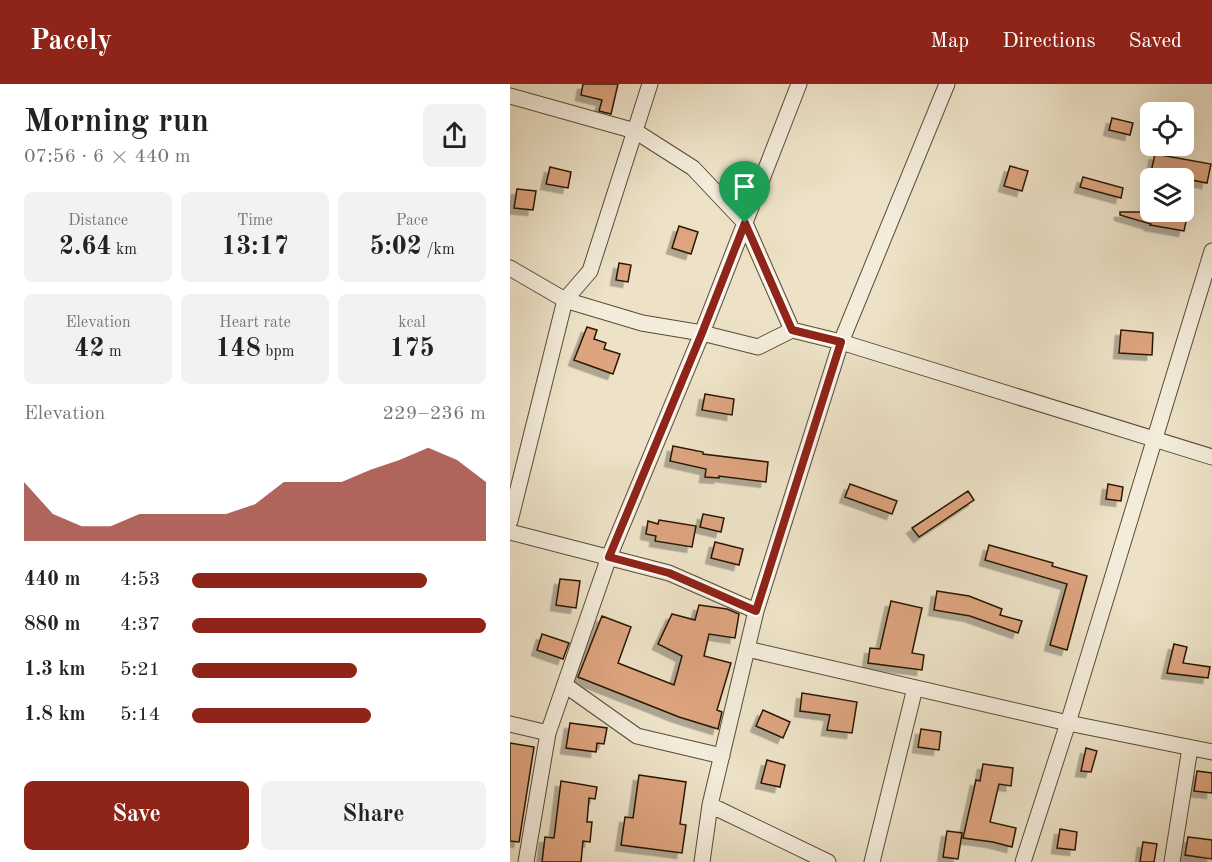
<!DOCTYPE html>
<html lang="en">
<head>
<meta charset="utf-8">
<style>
  :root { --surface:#fff; --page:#f2f2f2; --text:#222; --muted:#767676; --accent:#8f2418 }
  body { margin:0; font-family:"Old Standard TT",serif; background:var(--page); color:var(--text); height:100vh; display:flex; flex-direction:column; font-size:22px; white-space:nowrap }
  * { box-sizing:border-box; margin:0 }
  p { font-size:20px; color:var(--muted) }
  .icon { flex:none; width:33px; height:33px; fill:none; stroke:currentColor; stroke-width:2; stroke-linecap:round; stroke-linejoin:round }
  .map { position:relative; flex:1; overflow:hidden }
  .drawer { display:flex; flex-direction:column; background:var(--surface); width:510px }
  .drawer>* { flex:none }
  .controls { position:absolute; left:630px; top:18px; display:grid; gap:12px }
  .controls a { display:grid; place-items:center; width:54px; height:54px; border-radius:9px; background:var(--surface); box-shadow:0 6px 24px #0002; font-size:30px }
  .pin { position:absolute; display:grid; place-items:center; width:51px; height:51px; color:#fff; margin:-62px -26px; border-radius:50% 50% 50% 0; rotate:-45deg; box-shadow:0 0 6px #0007 }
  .pin .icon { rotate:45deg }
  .round { display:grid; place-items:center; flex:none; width:63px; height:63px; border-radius:9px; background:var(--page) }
  .headline { display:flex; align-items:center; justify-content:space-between; height:102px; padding:0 24px }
  h1 { font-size:33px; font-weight:700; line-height:45px }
  .stats { display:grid; grid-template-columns:repeat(3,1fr); gap:9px; height:102px; padding:6px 24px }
  .stats div { display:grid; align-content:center; border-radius:9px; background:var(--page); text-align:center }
  .stats b { font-size:26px; font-weight:700 }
  .stats small { font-size:16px; font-weight:400 }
  .stats p { font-size:16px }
  .chart { height:168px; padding:12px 24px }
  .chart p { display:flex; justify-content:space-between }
  .chart svg { width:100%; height:108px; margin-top:6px; fill:var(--accent); opacity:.7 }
  .cta { display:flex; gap:12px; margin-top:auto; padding:12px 24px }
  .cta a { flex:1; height:69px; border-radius:9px; background:var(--accent); color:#fff; font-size:24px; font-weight:700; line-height:69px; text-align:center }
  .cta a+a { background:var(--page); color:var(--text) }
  ul { padding:0 24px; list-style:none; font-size:20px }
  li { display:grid; grid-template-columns:96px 72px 1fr; align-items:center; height:45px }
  li i { height:15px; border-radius:8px; background:var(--accent) }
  header { display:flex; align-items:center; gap:36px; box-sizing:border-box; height:84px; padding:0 30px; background:var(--accent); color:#fff }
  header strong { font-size:28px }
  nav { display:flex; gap:33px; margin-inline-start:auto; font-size:21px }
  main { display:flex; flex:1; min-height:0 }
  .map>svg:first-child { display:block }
  .building { fill:#dda47f; stroke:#291903; stroke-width:1.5; filter:url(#shadow) }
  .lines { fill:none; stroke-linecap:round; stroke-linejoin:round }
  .minor-casing { stroke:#5a4b34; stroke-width:17 }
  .minor { stroke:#f3ecdb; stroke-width:15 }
  .route-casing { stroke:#fff; stroke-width:12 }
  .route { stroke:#8f2418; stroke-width:8 }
</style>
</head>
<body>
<header>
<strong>Pacely</strong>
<nav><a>Map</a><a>Directions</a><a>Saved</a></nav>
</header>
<main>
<section class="drawer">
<div class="headline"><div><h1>Morning run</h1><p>07:56 · 6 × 440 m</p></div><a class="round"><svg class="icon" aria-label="share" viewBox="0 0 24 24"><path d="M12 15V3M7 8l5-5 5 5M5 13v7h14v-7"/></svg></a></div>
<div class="stats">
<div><p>Distance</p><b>2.64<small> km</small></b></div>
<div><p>Time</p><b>13:17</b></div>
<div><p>Pace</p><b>5:02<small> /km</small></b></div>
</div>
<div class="stats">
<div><p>Elevation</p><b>42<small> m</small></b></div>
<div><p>Heart rate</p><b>148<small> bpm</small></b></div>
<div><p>kcal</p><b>175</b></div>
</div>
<div class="chart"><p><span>Elevation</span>229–236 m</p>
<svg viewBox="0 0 160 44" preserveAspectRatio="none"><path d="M0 44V20L10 33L20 38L30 38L40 33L50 33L60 33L70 33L80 29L90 20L100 20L110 20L120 15L130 11L140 6L150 11L160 20V44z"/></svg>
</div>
<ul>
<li><b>440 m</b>4:53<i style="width:80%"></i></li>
<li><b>880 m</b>4:37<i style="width:100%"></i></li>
<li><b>1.3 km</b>5:21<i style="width:56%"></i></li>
<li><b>1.8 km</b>5:14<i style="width:61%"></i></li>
</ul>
<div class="cta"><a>Save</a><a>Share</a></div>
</section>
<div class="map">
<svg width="702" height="778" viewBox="0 0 702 778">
  <defs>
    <filter id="shadow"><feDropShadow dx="-5.5" dy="5.5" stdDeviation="0" flood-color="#0004"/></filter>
  </defs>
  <rect width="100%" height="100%" fill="#ede2c7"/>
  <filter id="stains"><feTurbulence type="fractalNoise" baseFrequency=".00333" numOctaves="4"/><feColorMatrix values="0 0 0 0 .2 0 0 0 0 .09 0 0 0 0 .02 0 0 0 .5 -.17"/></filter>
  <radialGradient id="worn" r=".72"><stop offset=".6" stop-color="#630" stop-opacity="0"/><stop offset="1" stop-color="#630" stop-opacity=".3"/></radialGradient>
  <!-- building -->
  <path class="building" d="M73,0H108L101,30L89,27L92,16L71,11Z
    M602,34L623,39L620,51L599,46Z
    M645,70L701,80L697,99L641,88Z
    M500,82L518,87L512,107L494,102Z
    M40,83L61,88L58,104L36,100Z
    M573,93L613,104L611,114L570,103Z
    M7,105L26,107L23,126L4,124Z
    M610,128H678L674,147L640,141L641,140L610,131Z
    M169,142L188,148L181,170L162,164Z
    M109,179L121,181L118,198L106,196Z
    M77,243L87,246L84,255L96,259L94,265L110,270L103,290L64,276Z
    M611,246L643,249L642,271L609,269Z
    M195,310L224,315L222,331L192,326Z
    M163,362L193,368V370L258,378L256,398L209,392V394L195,393L196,385L160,377Z
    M340,400L387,417L382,430L335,413Z
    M598,400L613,403L611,417L596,415Z
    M458,407L464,416L409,453L402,444Z
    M193,430L214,434L211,448L190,443Z
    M149,436L186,442L182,463L145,457L146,452L136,450L138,437L148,440Z
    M205,458L233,465L229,481L201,474Z
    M479,461L543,479L542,482L577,492L557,566L540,561L557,500L475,476Z
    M50,495L70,497L66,524L46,521Z
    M427,507L459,512L492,525L490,531L512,537L508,549L460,532L424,526Z
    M381,517L412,524L402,569L414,571L412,586L358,579L360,564L370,565Z
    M189,521L217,525L229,530L225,554L199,550L194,572L221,579L207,626L212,628L208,645L169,633L68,593L92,532L121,543L108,579L164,601L172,572L148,560L162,530L185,536Z
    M32,550L59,559L53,575L27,566Z
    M664,560L677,563L673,579L700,583L698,594L657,589Z
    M292,609L347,618L342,649L317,646L320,631L290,627Z
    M253,626L280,638L273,654L246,642Z
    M60,639L97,644L94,660L87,659L86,668L56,664Z
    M411,645L431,648L429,666L408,663Z
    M0,659L24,663L9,758L0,757Z
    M576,664L587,667L581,688L571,687Z
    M257,676L275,681L270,703L251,699Z
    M473,680L503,684L501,702L489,700L480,738L506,744L502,763L483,758L453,754L466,696L470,697Z
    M687,687L702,689V709L684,707Z
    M129,691L176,698L170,740L176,741L172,769L111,761L115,733L123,734Z
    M51,697L87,703L85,715L79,714L77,738H82L80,758L73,757L71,778H32L35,753L44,754Z
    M550,745L567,748L565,766L547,764Z
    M437,747L452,749L448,775L433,773Z
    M678,753L702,756V775L675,771Z
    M633,758L647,760L644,778H630Z"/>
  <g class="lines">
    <defs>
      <path id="minor" d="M0,12L125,47L183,84L235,139L282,246L331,258L702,373
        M0,184L55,216L132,239L192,249L248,263L282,246
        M0,437L55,216L80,187L140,0
        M0,448L159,489L246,527
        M237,565L558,639L702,668
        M55,601L127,652L212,672
        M0,640L38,649
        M200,721L318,778
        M16,778L38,649L99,473L192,249L289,0
        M192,778L200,721L246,527L331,258L437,0
        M362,778L405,604
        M513,778L558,639L702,167
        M662,778L680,664"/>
    </defs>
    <!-- minor casing -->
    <use href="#minor" class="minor-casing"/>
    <!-- minor -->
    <use href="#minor" class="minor"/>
  </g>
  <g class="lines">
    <defs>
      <path id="route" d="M235,139L282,246L331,258L246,527L159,489L99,473L192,249Z"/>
    </defs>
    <!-- route casing -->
    <use href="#route" class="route-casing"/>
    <!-- route -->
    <use href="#route" class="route"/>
  </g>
  <rect width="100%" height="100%" filter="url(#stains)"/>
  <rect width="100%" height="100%" fill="url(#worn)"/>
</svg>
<div class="controls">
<a><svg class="icon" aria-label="locate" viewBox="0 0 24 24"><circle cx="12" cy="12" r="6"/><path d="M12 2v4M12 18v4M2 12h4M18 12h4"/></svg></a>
<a><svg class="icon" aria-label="layers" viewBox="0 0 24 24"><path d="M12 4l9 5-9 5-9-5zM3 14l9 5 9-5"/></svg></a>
</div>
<div class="pin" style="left:235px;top:139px;background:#1e9e55"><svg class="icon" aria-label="arrive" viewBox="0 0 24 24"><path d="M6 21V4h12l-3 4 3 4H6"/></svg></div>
</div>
</main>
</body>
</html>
